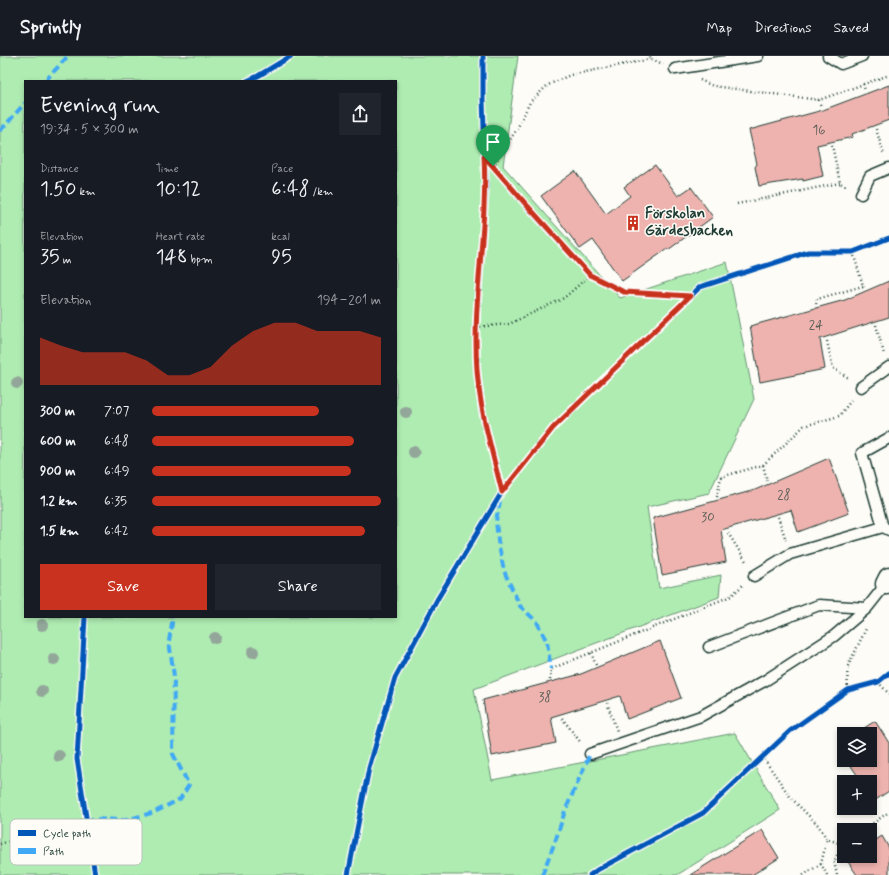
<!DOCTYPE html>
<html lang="en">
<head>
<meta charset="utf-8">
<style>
  :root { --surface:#171b24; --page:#20242c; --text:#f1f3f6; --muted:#9ea1a6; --line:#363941; --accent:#c8321e }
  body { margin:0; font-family:Mynerve,sans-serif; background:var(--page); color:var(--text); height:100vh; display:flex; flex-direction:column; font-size:15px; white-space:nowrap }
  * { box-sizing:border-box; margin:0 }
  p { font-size:13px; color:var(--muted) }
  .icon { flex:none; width:22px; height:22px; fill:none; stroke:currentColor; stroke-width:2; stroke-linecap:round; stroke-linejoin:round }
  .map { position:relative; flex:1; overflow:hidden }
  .side { position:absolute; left:24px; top:24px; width:373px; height:538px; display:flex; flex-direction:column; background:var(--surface); border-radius:0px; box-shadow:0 2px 6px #0003 }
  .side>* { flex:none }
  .tools { position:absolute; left:837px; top:671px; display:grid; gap:8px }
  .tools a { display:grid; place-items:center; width:40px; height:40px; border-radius:0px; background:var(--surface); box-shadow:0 2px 6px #0003; font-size:20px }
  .pin { position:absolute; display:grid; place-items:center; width:34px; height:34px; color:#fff; margin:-41px -17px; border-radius:50% 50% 50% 0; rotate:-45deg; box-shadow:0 0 4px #0007 }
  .pin .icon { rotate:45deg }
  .round { display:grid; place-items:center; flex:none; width:42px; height:42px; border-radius:0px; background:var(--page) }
  .overview { display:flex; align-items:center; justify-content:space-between; height:68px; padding:0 16px }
  h1 { font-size:22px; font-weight:600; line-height:30px }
  .metrics { display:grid; grid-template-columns:repeat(3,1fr); gap:6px; height:68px; padding:4px 16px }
  .metrics div { display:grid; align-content:center }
  .metrics b { font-size:20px; font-weight:600 }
  .metrics small { font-size:11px; font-weight:400 }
  .metrics p { font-size:11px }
  .chart { height:112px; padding:8px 16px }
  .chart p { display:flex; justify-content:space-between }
  .chart svg { width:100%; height:72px; margin-top:4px; fill:var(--accent); opacity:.7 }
  .primary-button { display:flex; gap:8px; margin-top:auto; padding:8px 16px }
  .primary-button a { flex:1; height:46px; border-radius:0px; background:var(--accent); color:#fff; font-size:16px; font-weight:600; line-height:46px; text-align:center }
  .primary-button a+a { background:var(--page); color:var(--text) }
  ul { padding:0 16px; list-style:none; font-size:13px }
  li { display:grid; grid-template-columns:64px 48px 1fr; align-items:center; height:30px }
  li i { height:10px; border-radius:5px; background:var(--accent) }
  header { display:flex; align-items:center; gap:24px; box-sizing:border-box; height:56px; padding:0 20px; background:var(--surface); border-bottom:1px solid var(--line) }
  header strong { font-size:19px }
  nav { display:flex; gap:22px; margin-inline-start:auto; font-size:14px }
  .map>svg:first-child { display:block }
  .green { fill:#afecb2; stroke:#679473; fill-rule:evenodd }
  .building { fill:#eeb3af; stroke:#1f3d34 }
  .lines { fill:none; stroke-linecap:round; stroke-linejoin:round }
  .lane-casing { stroke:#1f3d34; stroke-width:13 }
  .street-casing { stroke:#1f3d34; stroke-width:23 }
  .path { stroke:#1f3d34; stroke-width:2.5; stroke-dasharray:1 3; stroke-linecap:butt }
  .lane { stroke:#fdfcf7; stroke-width:10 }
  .street { stroke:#fdfcf7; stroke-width:20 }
  .quiet { stroke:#3fa9f5; stroke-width:4; stroke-dasharray:8 4; stroke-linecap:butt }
  .cycleway-casing { stroke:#fdfcf7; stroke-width:8 }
  .cycleway { stroke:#0057b8; stroke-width:5 }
  .tree { fill:#93a69a }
  .route-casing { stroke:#fff; stroke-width:8 }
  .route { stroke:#c8321e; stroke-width:5 }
  .labels { text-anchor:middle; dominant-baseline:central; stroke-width:3; stroke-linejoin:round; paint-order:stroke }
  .number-label { font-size:13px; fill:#535a53 }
  .poi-label { font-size:15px; font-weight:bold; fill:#1f3d34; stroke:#fdfcf7; text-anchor:start }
  .key { fill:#fdfcf7; stroke:#bac3bc; stroke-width:1 }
  .key-label { font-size:11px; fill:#1f3d34 }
</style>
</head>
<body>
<header>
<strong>Sprintly</strong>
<nav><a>Map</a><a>Directions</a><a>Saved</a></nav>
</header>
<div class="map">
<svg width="889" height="819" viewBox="0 0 889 819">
  <rect width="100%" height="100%" fill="#fdfcf7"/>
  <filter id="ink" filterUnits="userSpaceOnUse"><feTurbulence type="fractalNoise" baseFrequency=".025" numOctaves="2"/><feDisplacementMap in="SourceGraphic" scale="8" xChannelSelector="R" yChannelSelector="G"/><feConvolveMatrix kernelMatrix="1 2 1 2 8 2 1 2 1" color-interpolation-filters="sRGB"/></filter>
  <g filter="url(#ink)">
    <!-- green -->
    <path class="green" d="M0,0H518L503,110L620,242L727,206L754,343L709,437L647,451L659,532L721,519L719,541L474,633L492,724L735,677L780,754L677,819H0ZM25,25H396V561H25Z"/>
    <!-- building -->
    <path class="building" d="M889,29V64L852,78L853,81L817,89L823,120L803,125V123L759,130L755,111L757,108L749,74L823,54Z
      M655,109L678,140L691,131L713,161L668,194L667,193L622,225L593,184L580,193L541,140L575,115L606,158L630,140L624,131Z
      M889,225V261L820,283L825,313L760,326L750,270L845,244Z
      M829,402L849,457L798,476L791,454L721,474L726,506L662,519L653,462L755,434Z
      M660,585L681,642L627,663L620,640L551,661L556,687L492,700L483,644L581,618Z
      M875,665L889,687V735L874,745L870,739V726H862L847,704H870V678H855Z
      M762,774L779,802L752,819H690Z
      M882,780L889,792V819H857L844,800H870V788Z"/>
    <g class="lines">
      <defs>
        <path id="lane" d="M828,0L841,8L862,0
          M675,13L758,0
          M861,138L870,120L889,112
          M861,331L889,311
          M889,382L862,397L883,471L889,474
          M754,520L790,498L883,471
          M709,591L819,549L867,552
          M590,698L701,660L766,624L834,580L867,552L886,528"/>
        <path id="street" d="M886,528L889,522"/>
      </defs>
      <!-- lane casing -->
      <use href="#lane" class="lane-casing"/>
      <!-- street casing -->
      <use href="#street" class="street-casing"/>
      <!-- path -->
      <path class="path" d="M650,0L651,3L663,8
        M700,24L713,30L819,44L889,19
        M863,28L865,34
        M819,44L821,51
        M876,73L884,99
        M832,89L840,127L848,131
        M493,110L517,73L530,46L548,29L570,19L651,3
        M737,148L840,127
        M853,196L864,233
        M816,248L817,243L863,230
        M876,269L884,298
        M476,271L509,268L564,242L590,219
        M827,285L833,312L850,323
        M763,409L767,425
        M717,441L721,421L763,409L804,370L839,360L853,342
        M778,461L786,484
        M728,477L747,507
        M591,597L596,609
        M550,624L551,613L731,540L743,529
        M878,626L889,638
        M848,634L847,612L866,573
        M607,647L617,675
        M562,662L581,687
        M762,700L791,742L818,769L827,783L842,788
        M863,774L889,756
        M0,788L85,763
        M803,819L821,808
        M827,819L821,808L827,783
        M837,819L834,806L842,788L844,787"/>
      <!-- lane -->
      <use href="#lane" class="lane"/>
      <!-- street -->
      <use href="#street" class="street"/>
      <!-- quiet -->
      <path class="quiet" d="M45,25L68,0
        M0,75L25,47
        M500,445L496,465L498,485L504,515L520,550L537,566L547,586L551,613
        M85,763L126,764L155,756L180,743L189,729L173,698L174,620L169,585L173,561
        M542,819L556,783L565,755L590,698"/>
      <defs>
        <path id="cycleway" d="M483,0V44L486,130L476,271L477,313L482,355L502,436
          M247,25L258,20L291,0
          M485,100L523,146L590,219L624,236L690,240
          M85,561L77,703L95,819
          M348,819L369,712L395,622L438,542L502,436L553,372L700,231L808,196H853L889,182
          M590,819L597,814L703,757L790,675L848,634L878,626L889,617"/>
      </defs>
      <!-- cycleway casing -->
      <use href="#cycleway" class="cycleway-casing"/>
      <!-- cycleway -->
      <use href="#cycleway" class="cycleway"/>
    </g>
    <!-- trees -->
    <g class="tree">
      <circle cx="17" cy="327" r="6"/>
      <circle cx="406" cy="356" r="6"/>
      <circle cx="414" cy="396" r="6"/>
      <circle cx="42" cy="569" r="6"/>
      <circle cx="215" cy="582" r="6"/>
      <circle cx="253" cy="596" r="6"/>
      <circle cx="54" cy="603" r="6"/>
      <circle cx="42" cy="635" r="6"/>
      <circle cx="59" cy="700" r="6"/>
    </g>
  </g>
  <g class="lines" filter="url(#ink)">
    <defs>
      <path id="route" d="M484,100L524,146L590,219L624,236L690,240L553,372L502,436C492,395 480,355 477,314C472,243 488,172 484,100Z"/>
    </defs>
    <!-- route casing -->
    <use href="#route" class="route-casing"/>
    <!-- route -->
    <use href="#route" class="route"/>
  </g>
  <!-- icons -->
  <defs>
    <symbol id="building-bare" viewBox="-9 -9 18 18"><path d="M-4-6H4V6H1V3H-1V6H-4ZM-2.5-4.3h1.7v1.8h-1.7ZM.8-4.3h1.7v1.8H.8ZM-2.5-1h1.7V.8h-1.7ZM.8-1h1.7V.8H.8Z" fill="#c8321e" stroke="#fdfcf7" stroke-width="2.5" paint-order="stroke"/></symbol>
  </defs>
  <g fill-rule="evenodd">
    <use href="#building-bare" x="622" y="156" width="22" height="22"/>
  </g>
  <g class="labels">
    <!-- number labels -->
    <g class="number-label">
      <text x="819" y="74">16</text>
      <text x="816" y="269">24</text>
      <text x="784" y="439">28</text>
      <text x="708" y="461">30</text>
      <text x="545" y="641">38</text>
    </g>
    <!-- poi labels -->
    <g class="poi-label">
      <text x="645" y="158">Förskolan<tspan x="645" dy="17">Gärdesbacken</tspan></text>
    </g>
  </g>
  <!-- legend -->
  <rect x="10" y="763" width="132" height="46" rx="6" class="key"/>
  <rect x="18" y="774" width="18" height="6" fill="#0057b8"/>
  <rect x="18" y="792" width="18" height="6" fill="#3fa9f5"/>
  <g class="key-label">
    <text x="43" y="781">Cycle path</text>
    <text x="43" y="799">Path</text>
  </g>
</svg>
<div class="tools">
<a><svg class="icon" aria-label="layers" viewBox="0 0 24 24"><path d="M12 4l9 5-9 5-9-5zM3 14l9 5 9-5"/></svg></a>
<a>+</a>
<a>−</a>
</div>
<div class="pin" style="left:493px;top:110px;background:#1e9e55"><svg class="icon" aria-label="arrive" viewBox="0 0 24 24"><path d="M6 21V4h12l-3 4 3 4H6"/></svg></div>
<section class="side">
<div class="overview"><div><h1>Evening run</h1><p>19:34 · 5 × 300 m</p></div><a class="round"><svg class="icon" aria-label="share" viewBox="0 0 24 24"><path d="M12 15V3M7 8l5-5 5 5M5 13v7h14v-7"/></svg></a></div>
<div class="metrics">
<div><p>Distance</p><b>1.50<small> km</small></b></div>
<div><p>Time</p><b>10:12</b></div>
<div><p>Pace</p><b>6:48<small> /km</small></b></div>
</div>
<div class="metrics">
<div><p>Elevation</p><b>35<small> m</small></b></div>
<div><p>Heart rate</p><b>148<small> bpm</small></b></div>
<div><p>kcal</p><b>95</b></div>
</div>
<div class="chart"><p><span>Elevation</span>194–201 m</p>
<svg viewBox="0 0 160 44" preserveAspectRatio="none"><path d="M0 44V15L10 20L20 24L30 24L40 24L50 29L60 38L70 38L80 33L90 20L100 11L110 6L120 6L130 11L140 11L150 11L160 15V44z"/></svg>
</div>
<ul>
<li><b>300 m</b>7:07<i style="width:73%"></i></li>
<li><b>600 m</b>6:48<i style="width:88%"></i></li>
<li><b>900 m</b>6:49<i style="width:87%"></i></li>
<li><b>1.2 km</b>6:35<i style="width:100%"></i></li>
<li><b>1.5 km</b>6:42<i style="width:93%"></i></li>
</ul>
<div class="primary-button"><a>Save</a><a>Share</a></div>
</section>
</div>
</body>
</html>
